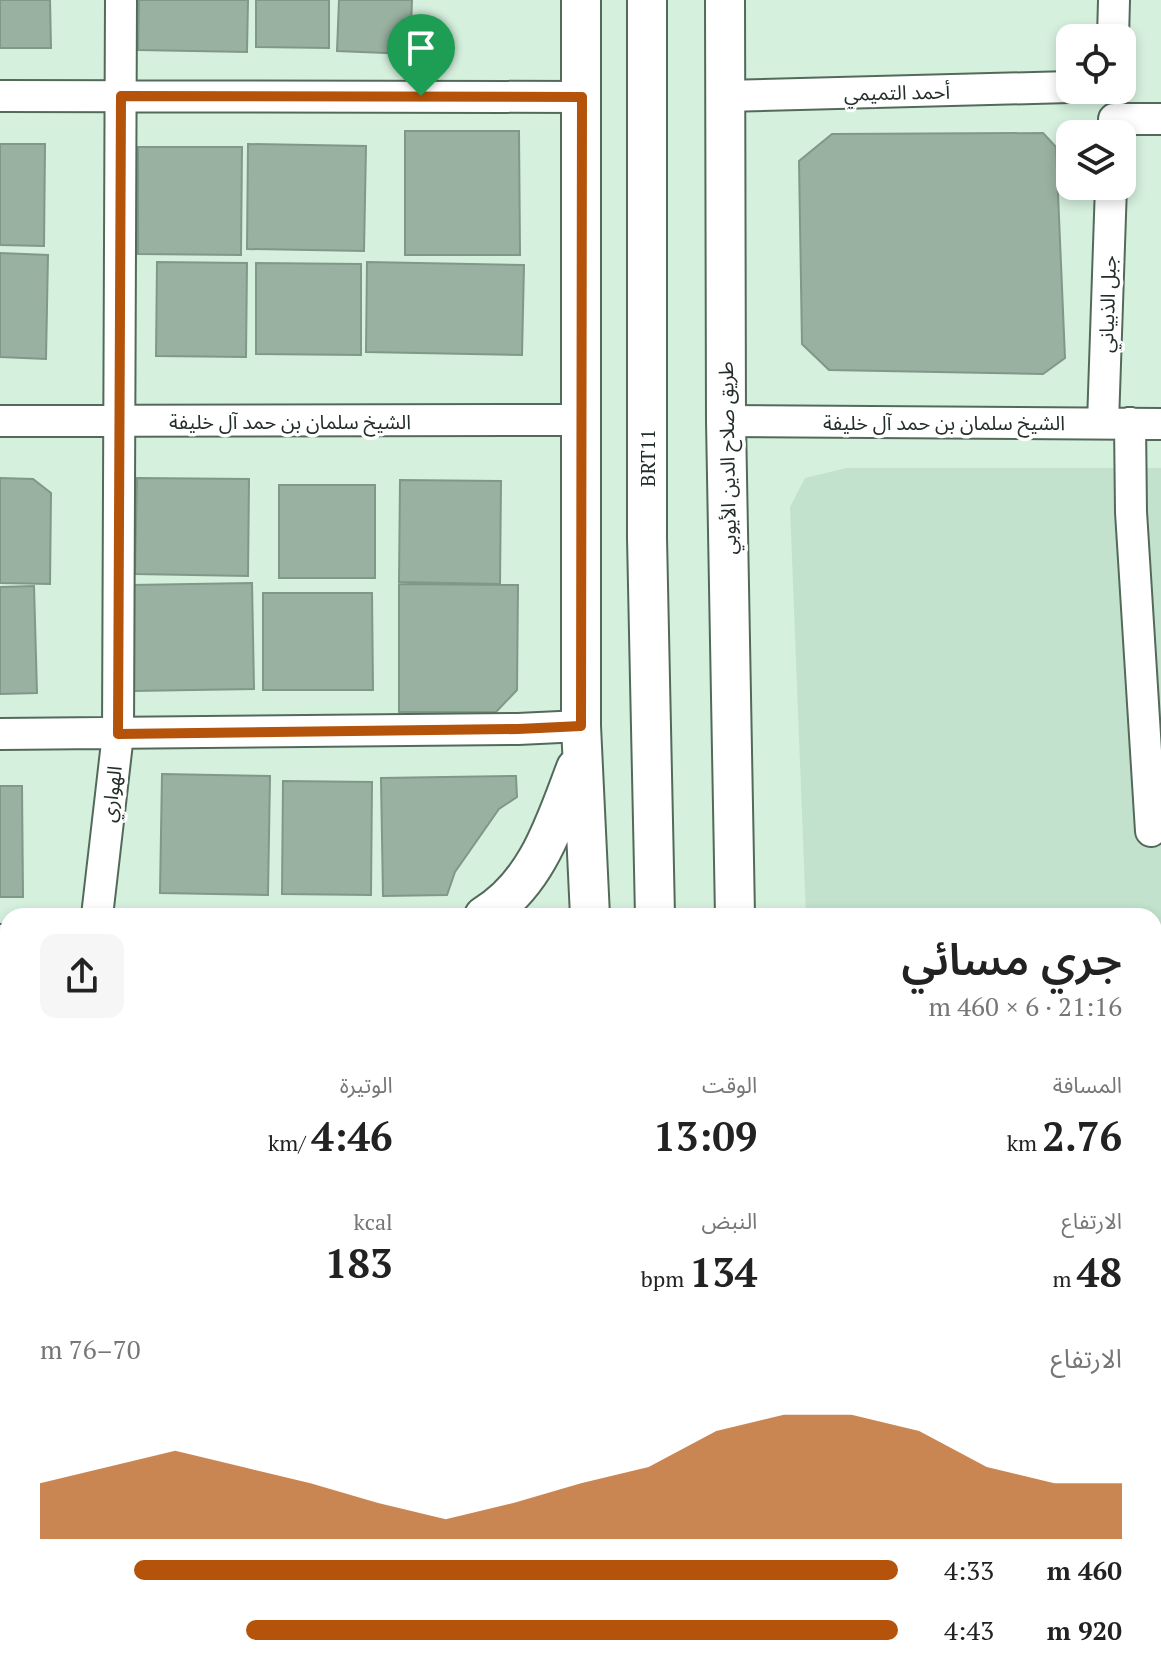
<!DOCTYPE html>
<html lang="ar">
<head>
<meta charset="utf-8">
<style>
  :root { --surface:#fff; --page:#f6f6f6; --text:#222; --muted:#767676; --accent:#b45309 }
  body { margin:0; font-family:"PT Serif","Noto Sans Arabic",serif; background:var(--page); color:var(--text); direction:rtl; height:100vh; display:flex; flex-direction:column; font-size:30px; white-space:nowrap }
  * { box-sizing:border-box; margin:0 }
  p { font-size:26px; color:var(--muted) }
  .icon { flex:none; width:44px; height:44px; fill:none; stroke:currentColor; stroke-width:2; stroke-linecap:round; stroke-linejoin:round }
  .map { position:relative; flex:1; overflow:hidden; direction:ltr }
  .panel { position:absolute; left:0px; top:908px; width:1162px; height:768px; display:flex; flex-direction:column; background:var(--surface); border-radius:24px 24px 0 0; box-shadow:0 4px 12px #0003; direction:rtl }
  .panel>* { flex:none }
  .fabs { position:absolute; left:1056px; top:24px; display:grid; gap:16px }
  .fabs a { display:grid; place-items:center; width:80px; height:80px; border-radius:16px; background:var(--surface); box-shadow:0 4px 12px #0003; font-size:40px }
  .pin { position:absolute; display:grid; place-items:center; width:68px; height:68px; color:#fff; margin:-82px -34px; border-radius:50% 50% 50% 0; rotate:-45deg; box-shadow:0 0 8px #0007 }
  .pin .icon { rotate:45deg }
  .round { display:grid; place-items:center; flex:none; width:84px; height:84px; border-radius:16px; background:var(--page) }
  .head { display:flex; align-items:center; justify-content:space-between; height:136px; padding:0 40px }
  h1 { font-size:44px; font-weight:600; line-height:60px }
  .figures { display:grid; grid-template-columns:repeat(3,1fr); gap:12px; height:136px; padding:8px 40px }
  .figures div { display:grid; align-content:center }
  .figures b { font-size:40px; font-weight:600 }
  .figures small { font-size:22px; font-weight:400 }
  .figures p { font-size:22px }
  .chart { height:224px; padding:16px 40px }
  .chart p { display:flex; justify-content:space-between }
  .chart svg { width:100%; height:144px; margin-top:8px; fill:var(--accent); opacity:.7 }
  ul { padding:0 40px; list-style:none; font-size:26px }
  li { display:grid; grid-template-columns:128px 96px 1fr; align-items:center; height:60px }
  li i { height:20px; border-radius:10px; background:var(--accent) }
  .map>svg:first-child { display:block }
  .built { fill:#c2e2cd }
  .building { fill:#99b1a1; stroke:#809888; stroke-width:2 }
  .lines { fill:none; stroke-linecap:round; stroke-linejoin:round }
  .minor-casing { stroke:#536a5b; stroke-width:34 }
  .major-casing { stroke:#536a5b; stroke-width:42 }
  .minor { stroke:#fff; stroke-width:30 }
  .major { stroke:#fff; stroke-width:38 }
  .route-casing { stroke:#fff; stroke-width:16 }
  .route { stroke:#b45309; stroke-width:10 }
  .labels { text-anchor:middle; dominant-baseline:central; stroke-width:7; stroke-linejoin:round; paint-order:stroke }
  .street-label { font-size:20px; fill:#242e28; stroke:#fff }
</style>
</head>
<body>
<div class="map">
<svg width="1161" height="1676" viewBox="0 0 1161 1676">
  <rect width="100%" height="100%" fill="#d6f0de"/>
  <!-- built -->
  <path class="built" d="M846,468H1161V1676H828L827,1668H1154V916H806L790,507L805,478Z"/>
  <!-- building -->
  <path class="building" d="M0,0H50L51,48H0Z
    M139,0H248L247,52L138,50Z
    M256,0H329V48L256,47Z
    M339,0H412L410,54L337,51Z
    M405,131H519L520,255H405Z
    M1043,133L1056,147L1065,358L1043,374L829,370L802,344L799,161L832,134Z
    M0,144H45L44,246L0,245Z
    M248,144L366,146L364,251L247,249Z
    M138,147H242L241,255L138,254Z
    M0,253L48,255L46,359L0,357Z
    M157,262L247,263L246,357L156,356Z
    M367,262L524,265L522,355L366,352Z
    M256,263L361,264V355L256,354Z
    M0,478L33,479L51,493L50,584L0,583Z
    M137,478L249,479L248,576L135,574Z
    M400,480L501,481L500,584L399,582Z
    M279,485H375V578H279Z
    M252,583L254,689L133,691L132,585Z
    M399,584L518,585L517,690L496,712H399Z
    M34,586L37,693L0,694V587Z
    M263,593H372L373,690H263Z
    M162,774L270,776L268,895L160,893Z
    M516,776L517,797L499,809L455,872L447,895L383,896L381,778Z
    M283,781L372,782L371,895L282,894Z
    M0,786H22L23,897H0Z
    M0,1084H8V1149L0,1150Z
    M0,1167H8V1227H0Z
    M0,1239H8V1324H0Z
    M0,1339H8V1661H0Z"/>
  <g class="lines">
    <defs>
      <path id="minor" d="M1113,38L1114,0
        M0,96L582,97
        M725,96L1070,87
        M1114,119H1161
        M0,421L580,420
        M726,421L1161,424
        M1103,423L1111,186
        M1130,423L1131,512L1151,831
        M0,734L518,729L581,726
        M97,916L118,734L121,0
        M115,1668V1676"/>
      <path id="major" d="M581,0V726L590,916
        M647,0V538L655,916
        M725,0L726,421L735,916
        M484,916C537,884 555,823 576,768
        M0,944H8
        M0,1025L8,1024
        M603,1668V1676
        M674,1668L675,1676
        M749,1668V1676"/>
    </defs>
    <!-- minor casing -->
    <use href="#minor" class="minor-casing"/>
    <!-- major casing -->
    <use href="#major" class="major-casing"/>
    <!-- minor -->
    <use href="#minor" class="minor"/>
    <!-- major -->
    <use href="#major" class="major"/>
  </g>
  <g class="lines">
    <defs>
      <path id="route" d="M121,96L582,97L581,726L518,729L118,734Z"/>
    </defs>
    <!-- route casing -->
    <use href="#route" class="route-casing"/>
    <!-- route -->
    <use href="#route" class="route"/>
  </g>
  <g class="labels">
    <!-- street labels -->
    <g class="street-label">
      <text transform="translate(897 92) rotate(-1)">أحمد التميمي</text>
      <text transform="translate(1107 304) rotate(-88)">جبل الذبياني</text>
      <text x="290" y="421">الشيخ سلمان بن حمد آل خليفة</text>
      <text x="944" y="422">الشيخ سلمان بن حمد آل خليفة</text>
      <text transform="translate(647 458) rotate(-90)">BRT11</text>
      <text transform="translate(727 458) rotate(-91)">طريق صلاح الدين الأيوبي</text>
      <text transform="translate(111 794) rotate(-83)">الهواري</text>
    </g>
  </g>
</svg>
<div class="fabs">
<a><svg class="icon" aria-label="locate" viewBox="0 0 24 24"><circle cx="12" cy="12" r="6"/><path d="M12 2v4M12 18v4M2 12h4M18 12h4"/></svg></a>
<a><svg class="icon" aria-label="layers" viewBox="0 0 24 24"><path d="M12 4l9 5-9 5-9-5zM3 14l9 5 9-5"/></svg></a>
</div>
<div class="pin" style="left:421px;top:96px;background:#1e9e55"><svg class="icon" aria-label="arrive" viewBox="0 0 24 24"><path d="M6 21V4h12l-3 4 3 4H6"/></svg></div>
<section class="panel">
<div class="head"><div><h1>جري مسائي</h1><p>21:16 · 6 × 460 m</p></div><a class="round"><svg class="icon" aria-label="share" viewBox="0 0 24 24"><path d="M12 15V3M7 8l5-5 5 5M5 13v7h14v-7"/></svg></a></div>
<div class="figures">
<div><p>المسافة</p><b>2.76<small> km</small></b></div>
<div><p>الوقت</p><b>13:09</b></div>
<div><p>الوتيرة</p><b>4:46<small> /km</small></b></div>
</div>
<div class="figures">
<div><p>الارتفاع</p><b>48<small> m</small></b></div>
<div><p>النبض</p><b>134<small> bpm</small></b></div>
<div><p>kcal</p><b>183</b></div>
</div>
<div class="chart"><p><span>الارتفاع</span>70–76 m</p>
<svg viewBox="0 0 160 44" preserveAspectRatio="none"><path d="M0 44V27L10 22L20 17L30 22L40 27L50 33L60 38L70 33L80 27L90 22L100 11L110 6L120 6L130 11L140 22L150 27L160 27V44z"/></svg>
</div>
<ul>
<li><b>460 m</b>4:33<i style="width:89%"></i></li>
<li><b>920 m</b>4:43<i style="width:76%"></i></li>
</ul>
</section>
</div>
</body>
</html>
